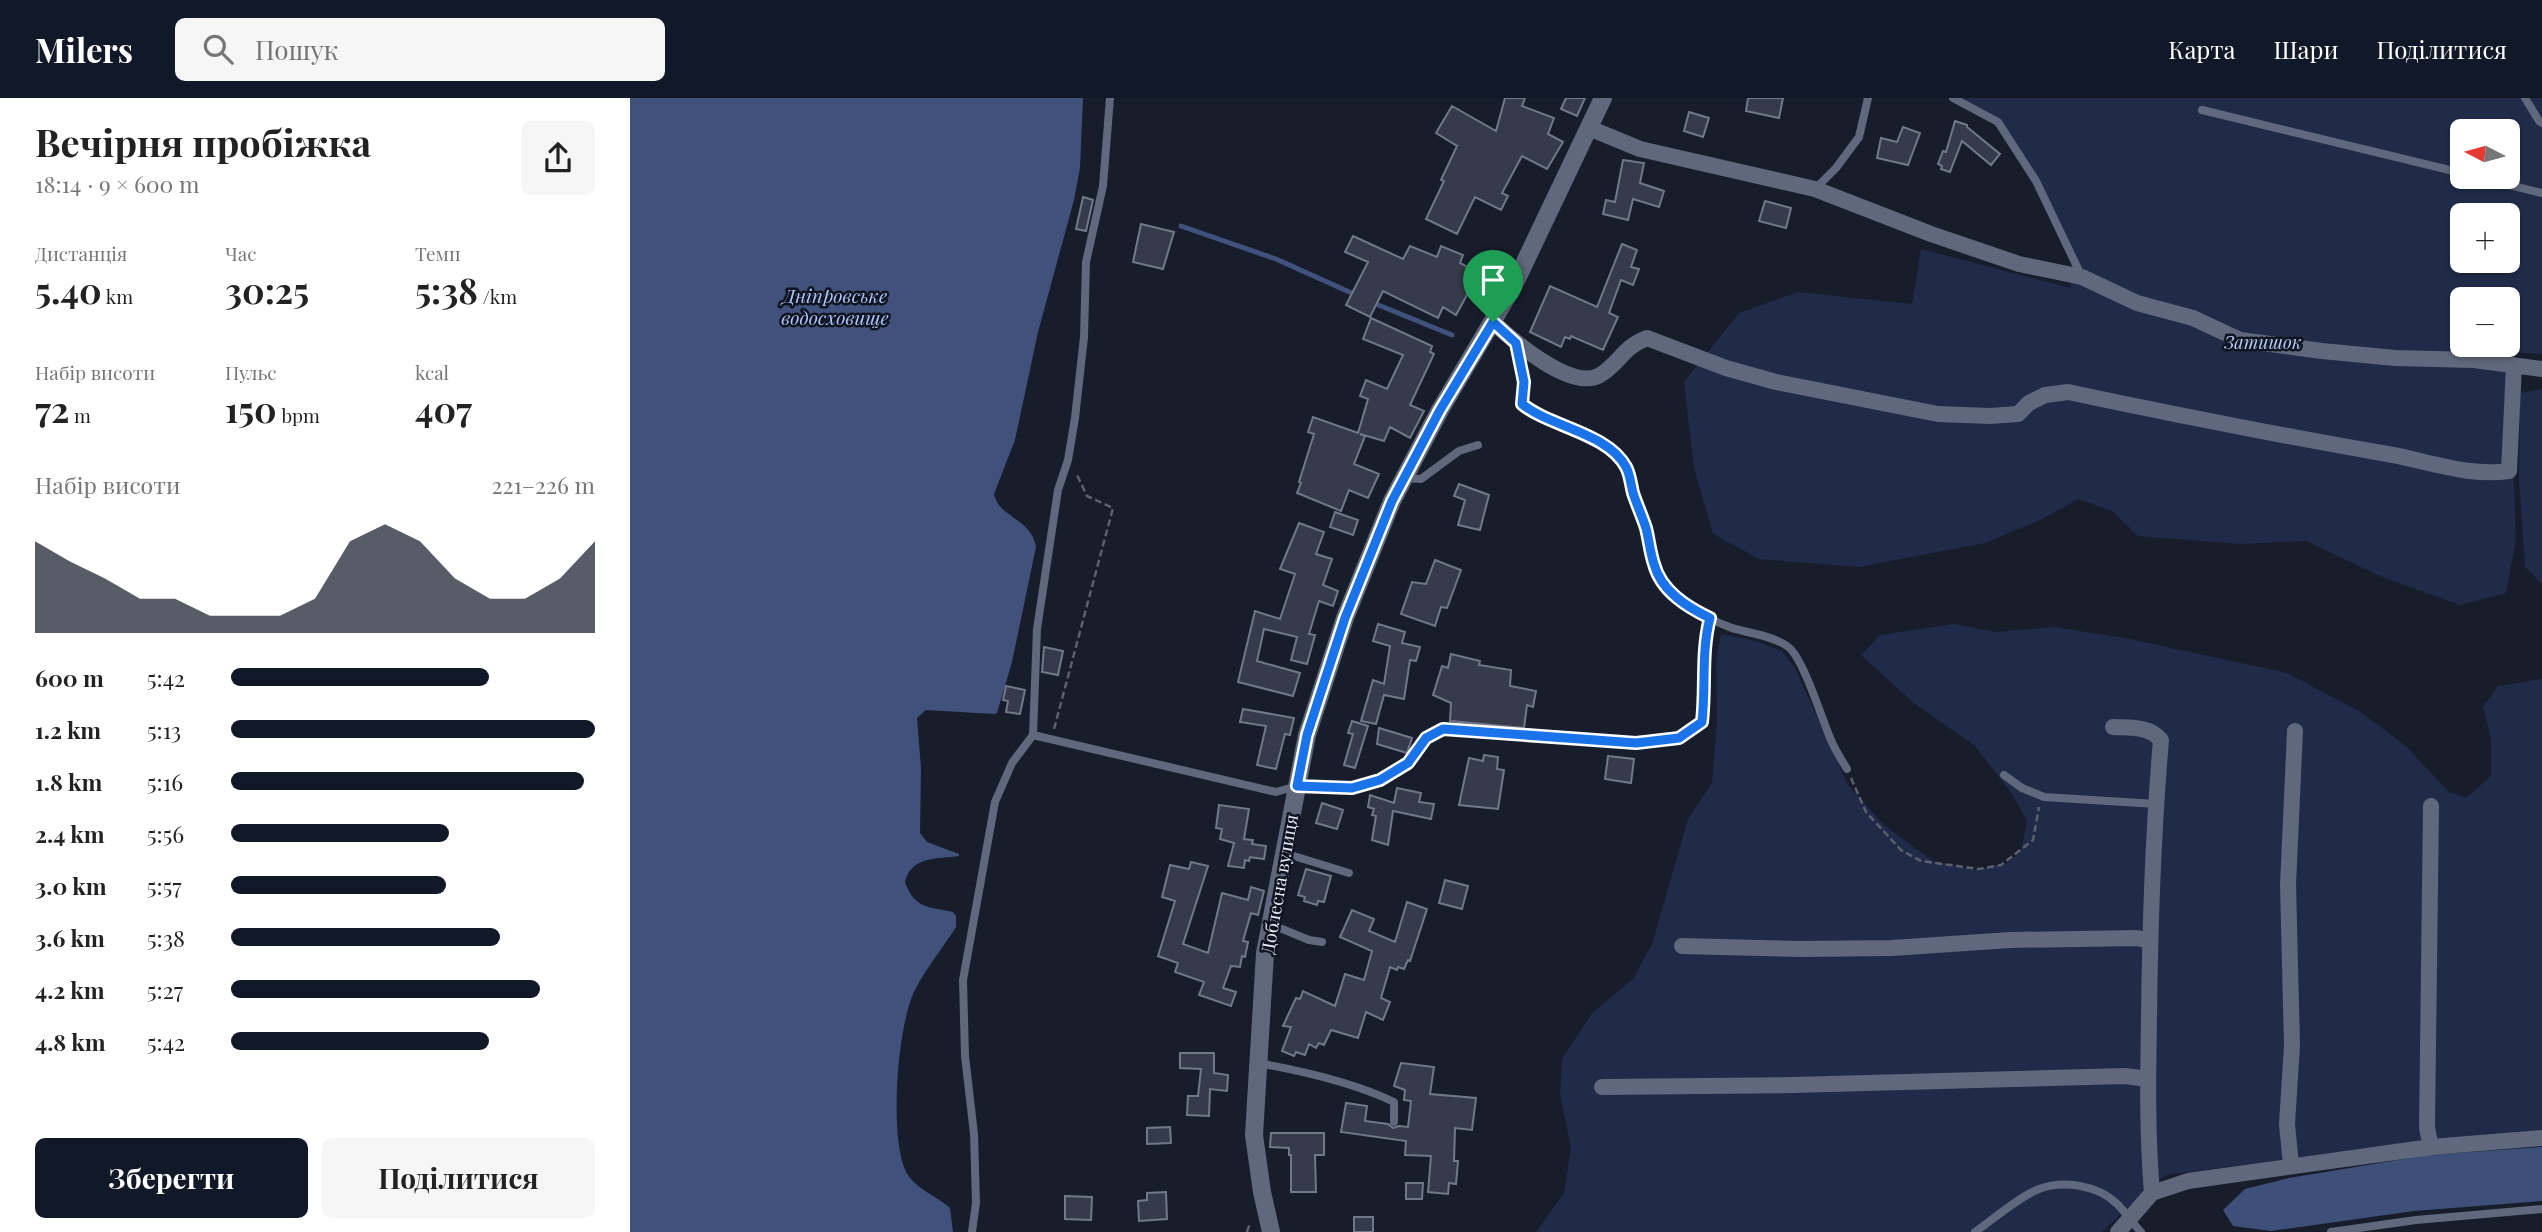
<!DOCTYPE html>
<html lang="uk">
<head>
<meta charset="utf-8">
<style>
  :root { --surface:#fff; --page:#f6f6f6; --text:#222; --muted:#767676; --accent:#111827 }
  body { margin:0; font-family:"Playfair Display",serif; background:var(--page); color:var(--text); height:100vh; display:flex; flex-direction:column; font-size:26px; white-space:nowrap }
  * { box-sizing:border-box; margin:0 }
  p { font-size:23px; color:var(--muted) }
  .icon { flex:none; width:38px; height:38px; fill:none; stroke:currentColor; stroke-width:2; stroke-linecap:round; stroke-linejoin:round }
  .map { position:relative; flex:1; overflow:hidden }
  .side { display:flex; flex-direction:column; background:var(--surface); width:630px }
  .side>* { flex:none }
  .needle { width:46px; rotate:276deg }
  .buttons { position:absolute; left:1820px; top:21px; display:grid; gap:14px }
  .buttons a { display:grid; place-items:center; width:70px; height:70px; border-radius:10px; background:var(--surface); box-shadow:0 2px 5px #0004; font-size:35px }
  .pin { position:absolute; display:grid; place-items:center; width:60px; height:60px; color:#fff; margin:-72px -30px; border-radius:50% 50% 50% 0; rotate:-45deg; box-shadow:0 0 7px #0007 }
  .pin .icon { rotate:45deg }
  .round { display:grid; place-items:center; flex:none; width:74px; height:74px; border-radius:10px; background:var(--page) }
  .head { display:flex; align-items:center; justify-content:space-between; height:119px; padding:0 35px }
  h1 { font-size:38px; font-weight:700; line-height:52px }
  .stats { display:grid; grid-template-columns:repeat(3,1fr); gap:10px; height:119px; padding:7px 35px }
  .stats div { display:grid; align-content:center }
  .stats b { font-size:35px; font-weight:700 }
  .stats small { font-size:19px; font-weight:400 }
  .stats p { font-size:19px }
  .chart { height:196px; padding:14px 35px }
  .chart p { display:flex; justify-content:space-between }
  .chart svg { width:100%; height:126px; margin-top:7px; fill:var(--accent); opacity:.7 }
  .button { display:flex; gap:14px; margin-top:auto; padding:14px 35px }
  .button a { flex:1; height:80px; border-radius:10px; background:var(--accent); color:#fff; font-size:28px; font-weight:700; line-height:80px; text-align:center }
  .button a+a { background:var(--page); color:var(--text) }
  ul { padding:0 35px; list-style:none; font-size:23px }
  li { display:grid; grid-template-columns:112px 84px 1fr; align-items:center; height:52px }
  li i { height:18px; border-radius:9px; background:var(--accent) }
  header { display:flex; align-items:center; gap:42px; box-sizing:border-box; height:98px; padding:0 35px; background:var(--accent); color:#fff }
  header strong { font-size:33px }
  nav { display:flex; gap:38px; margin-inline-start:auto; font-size:24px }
  .search { width:490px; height:63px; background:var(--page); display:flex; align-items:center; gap:18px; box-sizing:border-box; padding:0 24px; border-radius:10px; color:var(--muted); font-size:26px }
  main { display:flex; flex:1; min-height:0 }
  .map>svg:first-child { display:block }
  .green { fill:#1f2b48; fill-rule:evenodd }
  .forest { fill:#3e5079 }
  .water { fill:#40527c }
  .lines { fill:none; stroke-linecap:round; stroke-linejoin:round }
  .stream { stroke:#40527c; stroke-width:5 }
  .building { fill:#353b4a; stroke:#717889; stroke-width:2 }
  .path { stroke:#5b606c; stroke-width:2.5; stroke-dasharray:7 3.5; stroke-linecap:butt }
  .service { stroke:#5f687c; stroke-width:8 }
  .minor { stroke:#5f687c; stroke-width:16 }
  .tertiary { stroke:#5f687c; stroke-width:18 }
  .route-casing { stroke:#fff; stroke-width:14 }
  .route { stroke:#1a73e8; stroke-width:9 }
  .labels { text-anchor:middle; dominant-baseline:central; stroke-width:5; stroke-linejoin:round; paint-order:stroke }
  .park-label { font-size:18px; font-style:italic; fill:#b9ccf6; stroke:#0e1420 }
  .street-label { font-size:18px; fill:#e8ecf5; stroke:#0e1420 }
  .water-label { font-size:19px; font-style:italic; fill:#acc5fc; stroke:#0e1420 }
</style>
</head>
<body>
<header>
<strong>Milers</strong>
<div class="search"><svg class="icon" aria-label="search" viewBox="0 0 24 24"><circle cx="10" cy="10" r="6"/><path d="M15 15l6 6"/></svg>Пошук</div>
<nav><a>Карта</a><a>Шари</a><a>Поділитися</a></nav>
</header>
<main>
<section class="side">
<div class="head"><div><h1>Вечірня пробіжка</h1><p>18:14 · 9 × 600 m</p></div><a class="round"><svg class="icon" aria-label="share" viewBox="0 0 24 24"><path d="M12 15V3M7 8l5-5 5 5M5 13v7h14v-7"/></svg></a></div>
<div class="stats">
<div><p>Дистанція</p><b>5.40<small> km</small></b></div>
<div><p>Час</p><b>30:25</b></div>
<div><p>Темп</p><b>5:38<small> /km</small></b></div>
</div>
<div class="stats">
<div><p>Набір висоти</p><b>72<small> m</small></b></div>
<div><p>Пульс</p><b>150<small> bpm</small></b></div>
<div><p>kcal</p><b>407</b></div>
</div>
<div class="chart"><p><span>Набір висоти</span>221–226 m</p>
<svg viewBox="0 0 160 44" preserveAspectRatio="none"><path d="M0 44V12L10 19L20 25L30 32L40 32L50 38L60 38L70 38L80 32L90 12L100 6L110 12L120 25L130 32L140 32L150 25L160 12V44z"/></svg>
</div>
<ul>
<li><b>600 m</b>5:42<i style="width:71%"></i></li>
<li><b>1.2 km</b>5:13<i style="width:100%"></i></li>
<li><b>1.8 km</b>5:16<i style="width:97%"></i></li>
<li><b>2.4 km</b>5:56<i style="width:60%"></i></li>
<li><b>3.0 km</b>5:57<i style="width:59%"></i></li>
<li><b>3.6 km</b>5:38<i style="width:74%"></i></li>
<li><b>4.2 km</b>5:27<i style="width:85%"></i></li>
<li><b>4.8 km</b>5:42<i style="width:71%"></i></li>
</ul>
<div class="button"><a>Зберегти</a><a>Поділитися</a></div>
</section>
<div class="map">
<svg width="1912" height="1134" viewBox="0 0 1912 1134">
  <rect width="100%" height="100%" fill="#171d2a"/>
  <!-- green -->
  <path class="green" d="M1328,0H1912V256L1879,254L1886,441L1876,495L1830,507L1750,478L1676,443L1611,446L1508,438L1482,413L1448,401L1412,421L1355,445L1229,469L1129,461L1083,436L1064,370L1054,284L1109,215L1168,194L1282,206L1291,151L1441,190V147L1371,22ZM1832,33H1878V79H1832ZM1832,117H1878V163H1832ZM1832,201H1878V247H1832Z
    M1912,291V486L1895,469L1889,382L1890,295Z
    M1323,526L1366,534L1423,529L1495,540L1657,575L1729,613L1776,648L1818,693L1836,700L1861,678V641L1853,609L1868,588L1912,581V1034L1779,1045L1536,1077L1471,1134H906L934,1095L941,1050L930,996L932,961L962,915L1003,881L1022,846L1058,721L1082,685L1087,622L1086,562L1091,536L1126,543L1152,553L1165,570L1218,687L1255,728L1303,763L1344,772L1377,765L1391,753L1397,723L1382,696L1345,648L1284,605L1231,557L1250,537Z"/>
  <!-- forest -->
  <path class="forest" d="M1912,1049V1103L1784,1113L1641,1133L1603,1128L1593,1112L1615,1091L1659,1080L1798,1057Z"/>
  <!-- water -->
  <path class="water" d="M0,0H453L450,70L444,102L408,234L385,342L364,396C369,420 401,420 406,449L382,564L367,615L364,616L296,612L287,620L291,670L290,735L297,744L329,756V758C307,761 281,758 275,784C284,810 298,809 323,814L326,818V829C313,850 296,870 285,892C267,926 258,1046 278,1077C287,1091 308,1099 320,1110L323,1134H0Z"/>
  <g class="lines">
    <!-- stream -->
    <path class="stream" d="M551,128L646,161L726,197
      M741,204L822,237"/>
  </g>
  <!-- building -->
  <path class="building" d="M875,0H895L892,8L924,20L918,36L933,44L917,71L892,58L872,95L878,98L871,112L845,99L827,136L796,121L814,83L811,82L827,48L806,35L822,8L866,33Z
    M936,0H955L947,18L931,11Z
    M1118,0H1153L1149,20L1116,13Z
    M1059,14L1079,20L1073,39L1054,33Z
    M1325,23L1337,27V29L1370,56L1361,67L1332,43L1320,74L1311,71L1312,68L1308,66L1313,53L1316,54Z
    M1273,29L1290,35L1278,67L1247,60L1251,40L1267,44Z
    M993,62L1014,65L1010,85L1034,93L1029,109L1003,101L998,122L973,116L976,102L985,104Z
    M453,99L463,102L456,133L446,131Z
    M1135,103L1161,110L1156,130L1129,123Z
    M511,126L544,134L533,171L503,164Z
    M723,138L773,161L780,148L807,159L811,148L833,157L830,165L849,175L826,217L813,209L808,220L753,193L740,219L716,207L738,164L715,154Z
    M992,146L1007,152L1001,169L1009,171L1003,187L991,182L979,215L988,219L973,252L941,238L940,241L935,239L931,249L900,234L920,188L967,209Z
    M741,220L802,248L800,254L804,256L780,307L794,313L780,340L760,329L754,343L730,336L735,338L724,366L749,376L738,400L719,392L711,413L667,395L671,385L669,384L684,336L678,334L683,319L728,335L738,301L730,298L736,282L757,291L773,257L733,241Z
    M829,386L859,397L850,432L828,427L835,402L824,398Z
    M705,414L728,422L723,437L700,429Z
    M669,425L694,434L686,456L702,461L693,487L708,493L703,508L689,503L679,536L685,537L677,566L661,562L667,539L634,531L627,563L670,575L663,598L608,584L625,513L650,521L665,476L650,471Z
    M805,462L831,472L817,510L811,509L805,528L771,516L782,484L796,486Z
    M748,526L775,534L772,545L790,549L786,563L780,562L774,601L754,597L746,626L731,623L743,582L754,586L760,548L743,543Z
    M414,549L433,553L428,577L412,574Z
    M821,556L850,563L849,567L881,572L880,588L906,593L903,609L897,607L894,630L820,623L821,605L803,597L812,568L818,570Z
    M376,588L395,592L390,616L376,614L378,603L373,602Z
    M613,611L664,620L660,637L655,636L646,671L627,667L636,628L610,624Z
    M722,623L738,628L725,670L714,667L723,636L718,635Z
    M749,630L782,640L777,655L747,646Z
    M854,657L868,659L867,671L874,672L868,711L829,707L839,660L853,663Z
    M978,658L1004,661L1001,685L975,681Z
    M767,690L791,695L789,704L804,706L801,721L763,713L758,747L742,742L746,718L742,717L744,711L738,709L740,697L764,705Z
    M692,705L713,712L707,731L686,725Z
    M589,707L619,711L614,741L623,742L622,746L636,748L634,761L620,759L619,763L615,762L614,770L598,768L604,745L590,741L592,731L586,730Z
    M561,764L578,768L553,846L578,855L592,795L618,802L621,789L634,793L628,817L621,815L613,843L618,844L615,859L612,858L610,869L601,868L593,890L606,894L601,908L569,897L574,884L545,874L548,865L528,858L545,803L532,799L540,767L559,771Z
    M676,771L701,778L694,804L688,803L687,807L674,803L675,799L668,797Z
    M815,782L838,788L832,811L809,805Z
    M777,804L797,811L780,863L778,862L774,871L768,869L767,872L760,869L751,900L760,904L753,922L736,914L728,940L701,932L694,947L689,945L686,950L679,946L675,957L666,954L664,958L652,953L661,929L653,928L666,900L670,901L673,893L705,908L715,876L734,882L742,853L710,839L722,812L744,821L739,833L765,844Z
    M550,955H584V975L598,977L597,993L580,991L579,1018L557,1017L558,998H568L571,971L550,970Z
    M771,965L804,969L800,996L846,1000L842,1032L825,1030L824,1063H828L826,1086L819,1085L818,1096L798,1094L801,1058L775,1057L776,1043L711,1034L716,1005L737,1008L735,1023L758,1026L763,1030L769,1028L778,1029L781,1003L774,1002L775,992L764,988Z
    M540,1029L541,1045L517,1046V1030Z
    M641,1035H694V1057H685L686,1094H661V1057H659V1050L640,1049Z
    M776,1085H793L792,1101H776Z
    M536,1094L537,1121L509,1123L508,1103L517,1102V1095Z
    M435,1098L462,1099L461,1122L435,1121Z
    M724,1119H743V1134H724Z"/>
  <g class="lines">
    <!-- path -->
    <path class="path" d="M891,269L894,284L892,306C920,329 979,335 996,369C1000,377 1001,387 1003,395C1006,404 1010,411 1013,420C1018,435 1019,452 1024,467C1030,489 1051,507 1071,516
      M424,631L483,410L457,398L447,377
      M1221,680L1236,714L1271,752L1291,763L1349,771L1371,767L1403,742L1409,709
      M617,1134L620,1125"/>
    <!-- service -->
    <path class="service" d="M1323,0L1368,24L1406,83L1452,179
      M1895,0L1909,23L1912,25
      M1572,12L1832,75
      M1847,79L1912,95
      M1185,91L1206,70L1229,39L1238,0
      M774,380L791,381L829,353L848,347
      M403,637L646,694L667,688L722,690L750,682L778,665L796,640L813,631L1006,645L1049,640L1072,623C1076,589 1071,554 1080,520C1105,536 1134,533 1157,548C1173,558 1192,622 1201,642C1205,652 1211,661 1217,671
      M1374,677L1392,690L1414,699L1526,706
      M654,755L719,775
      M640,826L679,842L692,844
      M628,965C673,973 723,984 764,1004V1024
      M342,1134L346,1105L344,1036L335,958L333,882L365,704L382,665L403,637L407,531L428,392L438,362L445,320L454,239L456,164L473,88L480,0
      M1345,1134C1362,1122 1390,1098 1409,1091C1433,1082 1467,1087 1486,1105C1495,1113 1502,1125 1511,1134
      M1701,1134L1786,1122L1912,1111"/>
    <!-- minor -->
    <path class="minor" d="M959,30L1010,51L1185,91L1301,136L1389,166L1452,179L1507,205L1563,220L1610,242L1692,253L1765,260L1844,262L1912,271
      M863,224C882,242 942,294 970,277C989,266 993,249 1017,240L1096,270L1146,284L1308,316L1360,318L1388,316L1399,305L1415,297L1438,294C1546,317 1654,338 1763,357C1800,364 1841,379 1879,373L1884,267
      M1483,629C1501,630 1519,628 1531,642C1523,735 1520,827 1519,919C1518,978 1517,1037 1522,1095
      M1052,848L1171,851L1262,850L1380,842L1507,840L1520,843
      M972,989L1163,987L1495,978L1518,981
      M1801,1049L1797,1030L1801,708
      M1661,1067L1657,1026L1662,947L1658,787L1665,633
      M1488,1134L1522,1095L1558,1083L1801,1049L1912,1040"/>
    <!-- tertiary -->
    <path class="tertiary" d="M641,1134L632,1094L624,1037L635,855L677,637L715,520L762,403L810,312L884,187L973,0"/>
  </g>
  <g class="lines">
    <defs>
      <path id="route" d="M863,224L886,245L894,284L892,306C920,329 978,335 996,369C1000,376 1001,387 1003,395C1007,407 1012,418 1016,430C1019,442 1020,454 1024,466C1031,493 1057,509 1080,520C1071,554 1076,589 1072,624L1049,640L1006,645L813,631L796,640L778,665L750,682L722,690L667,688L677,637L715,520L762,403L810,312Z"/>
    </defs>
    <!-- route casing -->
    <use href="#route" class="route-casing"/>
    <!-- route -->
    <use href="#route" class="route"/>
  </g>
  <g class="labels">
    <!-- park labels -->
    <g class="park-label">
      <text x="1633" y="244">Затишок</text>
    </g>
    <!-- street labels -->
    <g class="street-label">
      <text transform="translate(649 786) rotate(-80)">Доблесна вулиця</text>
    </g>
    <!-- water labels -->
    <g class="water-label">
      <text x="205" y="197">Дніпровське<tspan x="205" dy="22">водосховище</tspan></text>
    </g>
  </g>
</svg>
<div class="buttons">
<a><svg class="needle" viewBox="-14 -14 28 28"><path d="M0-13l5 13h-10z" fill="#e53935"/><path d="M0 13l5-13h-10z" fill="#767676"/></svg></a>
<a>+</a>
<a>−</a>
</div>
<div class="pin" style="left:863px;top:224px;background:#1e9e55"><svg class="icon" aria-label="arrive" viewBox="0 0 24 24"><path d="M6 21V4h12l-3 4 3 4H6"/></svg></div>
</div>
</main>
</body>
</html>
